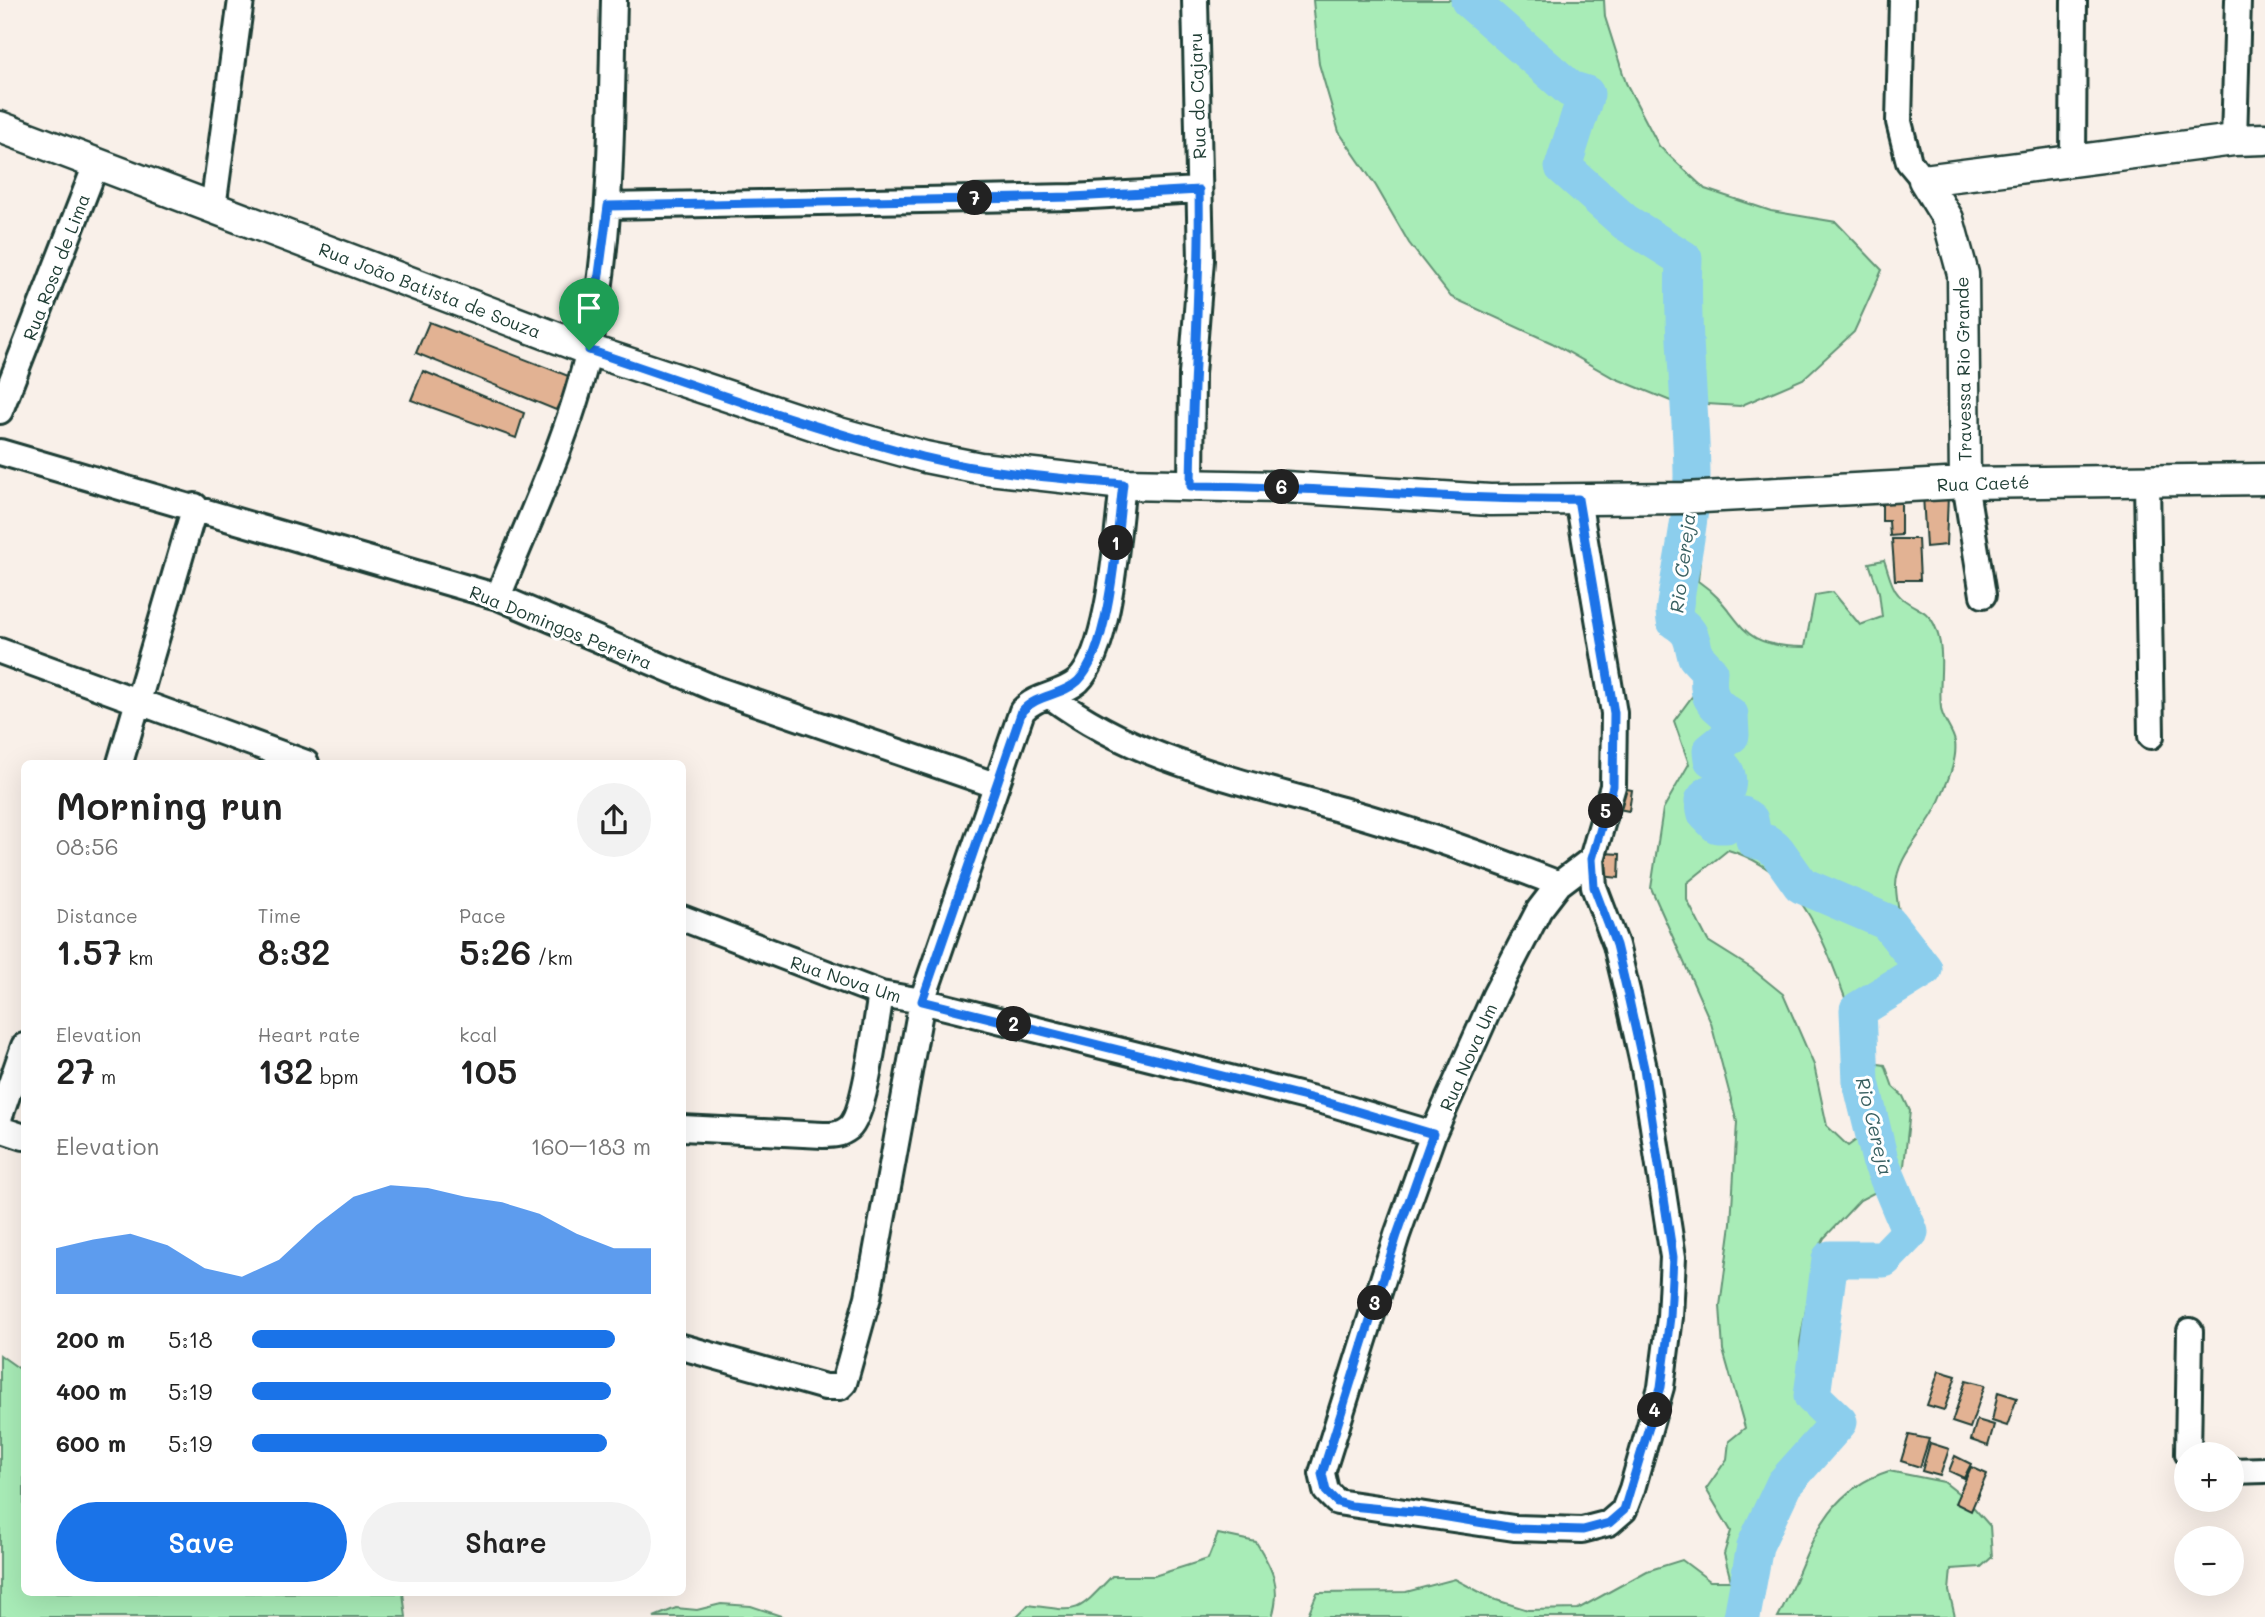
<!DOCTYPE html>
<html lang="en">
<head>
<meta charset="utf-8">
<style>
  :root { --surface:#fff; --page:#f2f2f2; --text:#222; --muted:#767676; --accent:#1a73e8 }
  body { margin:0; font-family:Mali,sans-serif; background:var(--page); color:var(--text); height:100vh; display:flex; flex-direction:column; font-size:26px; white-space:nowrap }
  * { box-sizing:border-box; margin:0 }
  p { font-size:23px; color:var(--muted) }
  .icon { flex:none; width:38px; height:38px; fill:none; stroke:currentColor; stroke-width:2; stroke-linecap:round; stroke-linejoin:round }
  .map { position:relative; flex:1; overflow:hidden }
  .sheet { position:absolute; left:21px; top:760px; width:665px; height:836px; display:flex; flex-direction:column; background:var(--surface); border-radius:10px; box-shadow:0 7px 28px #0002 }
  .sheet>* { flex:none }
  .buttons { position:absolute; left:2174px; top:1442px; display:grid; gap:14px }
  .buttons a { display:grid; place-items:center; width:70px; height:70px; border-radius:50%; background:var(--surface); box-shadow:0 7px 28px #0002; font-size:35px }
  .pin { position:absolute; display:grid; place-items:center; width:60px; height:60px; color:#fff; margin:-72px -30px; border-radius:50% 50% 50% 0; rotate:-45deg; box-shadow:0 0 7px #0007 }
  .pin .icon { rotate:45deg }
  .km { position:absolute; width:35px; height:35px; margin:-18px; border-radius:50%; background:#222; color:#fff; font-size:19px; line-height:35px; text-align:center }
  .round { display:grid; place-items:center; flex:none; width:74px; height:74px; border-radius:37px; background:var(--page) }
  .summary { display:flex; align-items:center; justify-content:space-between; height:119px; padding:0 35px }
  h1 { font-size:38px; font-weight:600; line-height:52px }
  .figures { display:grid; grid-template-columns:repeat(3,1fr); gap:10px; height:119px; padding:7px 35px }
  .figures div { display:grid; align-content:center }
  .figures b { font-size:35px; font-weight:600 }
  .figures small { font-size:19px; font-weight:400 }
  .figures p { font-size:19px }
  .chart { height:196px; padding:14px 35px }
  .chart p { display:flex; justify-content:space-between }
  .chart svg { width:100%; height:126px; margin-top:7px; fill:var(--accent); opacity:.7 }
  .action { display:flex; gap:14px; margin-top:auto; padding:14px 35px }
  .action a { flex:1; height:80px; border-radius:42px; background:var(--accent); color:#fff; font-size:28px; font-weight:600; line-height:80px; text-align:center }
  .action a+a { background:var(--page); color:var(--text) }
  ul { padding:0 35px; list-style:none; font-size:23px }
  li { display:grid; grid-template-columns:112px 84px 1fr; align-items:center; height:52px }
  li i { height:18px; border-radius:9px; background:var(--accent) }
  .map>svg:first-child { display:block }
  .green { fill:#a8ecb7; stroke:#649476; stroke-width:2 }
  .lines { fill:none; stroke-linecap:round; stroke-linejoin:round }
  .river { stroke:#8cceed; stroke-width:37 }
  .building { fill:#e2b293; stroke:#1f3d34; stroke-width:2 }
  .minor-casing { stroke:#1f3d34; stroke-width:30 }
  .tertiary-casing { stroke:#1f3d34; stroke-width:35 }
  .minor { stroke:#fff; stroke-width:24 }
  .tertiary { stroke:#fff; stroke-width:30 }
  .route-casing { stroke:#fff; stroke-width:14 }
  .route { stroke:#1a73e8; stroke-width:9 }
  .labels { text-anchor:middle; dominant-baseline:central; stroke-width:6; stroke-linejoin:round; paint-order:stroke }
  .street-label { font-size:18px; fill:#1f3d34; stroke:#fff }
  .water-label { font-size:19px; font-style:italic; fill:#3a6162; stroke:#fff }
</style>
</head>
<body>
<div class="map">
<svg width="2265" height="1617" viewBox="0 0 2265 1617">
  <rect width="100%" height="100%" fill="#f9f0e9"/>
  <filter id="ink" filterUnits="userSpaceOnUse"><feTurbulence type="fractalNoise" baseFrequency=".0143" numOctaves="2"/><feDisplacementMap in="SourceGraphic" scale="14" xChannelSelector="R" yChannelSelector="G"/><feConvolveMatrix kernelMatrix="1 2 1 2 8 2 1 2 1" color-interpolation-filters="sRGB"/></filter>
  <g filter="url(#ink)">
    <!-- green -->
    <path class="green" d="M1313,0H1604L1605,17L1626,83L1659,146L1705,189L1771,211L1836,222L1882,270L1854,332L1803,379L1740,406L1673,402L1612,377L1552,343L1451,297L1409,243L1376,186L1339,132L1319,64Z
      M1688,543L1700,561L1698,581C1747,615 1730,647 1805,647L1815,595L1833,592L1860,625L1882,617L1879,592L1869,563L1884,560C1888,570 1891,587 1898,594C1909,608 1926,607 1934,624C1947,651 1938,680 1941,708C1942,720 1953,730 1955,742C1958,762 1945,786 1938,804C1927,831 1895,856 1896,888C1900,958 1947,995 1855,1024C1827,954 1810,874 1728,850L1687,883V900L1708,941L1751,968L1783,994L1814,1065L1827,1126L1848,1146L1863,1135V1090L1872,1063L1885,1065L1893,1087L1903,1096L1910,1111L1904,1166L1895,1182L1860,1200L1824,1238L1816,1254L1800,1342L1801,1375L1825,1436L1814,1470L1754,1543L1747,1557L1749,1589L1741,1617H1307L1317,1593L1406,1592L1455,1579L1493,1599L1528,1610L1578,1609L1647,1571L1682,1560L1710,1581H1731L1724,1554L1731,1531L1706,1489L1727,1459L1729,1441L1745,1428L1723,1350L1720,1306L1731,1224L1737,1122L1711,1023L1651,888L1663,809L1689,764L1674,721L1699,687L1690,649L1664,614L1678,554Z
      M0,1355L24,1372V1592L403,1593L406,1617H0Z
      M1889,1471L1944,1482L1967,1500L1990,1526L1992,1557L1981,1567L1951,1569L1949,1591L1955,1617H1778C1810,1557 1816,1494 1889,1471Z
      M1218,1534L1256,1542C1272,1568 1282,1586 1272,1617H1016L1028,1605C1080,1612 1075,1615 1112,1576H1154L1208,1559Z
      M721,1604L751,1606L784,1617H654L676,1608L697,1610Z"/>
    <g class="lines">
      <!-- river -->
      <path class="river" d="M1469,0L1570,89L1586,94L1563,167L1625,222L1684,259C1681,331 1691,402 1692,474C1692,521 1680,566 1674,612L1675,621C1693,632 1691,639 1696,657L1709,671C1707,694 1710,703 1730,715L1731,735L1711,751L1712,759C1723,766 1730,773 1727,787L1708,794L1703,801L1706,814L1717,825H1726L1743,815L1750,820L1754,840L1767,843L1777,851L1801,885L1887,922L1924,969L1858,1010L1861,1082L1880,1160L1910,1232L1884,1259H1830L1812,1396L1839,1422L1784,1484L1755,1546L1742,1617"/>
    </g>
    <!-- building -->
    <path class="building" d="M429,322L571,377L556,410L416,353Z
      M423,371L524,413L516,438L411,400Z
      M1882,490L1893,491L1892,502L1901,500V535L1890,536L1889,521H1882Z
      M1923,495H1948L1946,545L1926,547Z
      M1892,539H1918L1920,580H1895Z
      M1616,787L1632,790L1629,811L1613,808Z
      M1603,853L1620,854L1619,878L1601,876Z
      M1939,1371L1956,1376L1944,1410L1927,1405Z
      M1966,1380L1985,1385L1970,1428L1952,1422Z
      M1998,1392L2017,1398L2007,1426L1992,1421Z
      M1977,1420L1994,1425L1988,1446L1971,1440Z
      M1909,1435L1929,1439L1920,1467L1901,1461Z
      M1930,1443L1949,1449L1940,1476L1922,1471Z
      M1955,1456L1971,1464L1964,1478L1949,1471Z
      M1971,1467L1987,1474L1971,1511L1955,1503Z"/>
    <g class="lines">
      <defs>
        <path id="minor" d="M1902,0L1899,122L1909,162L1924,180
          M2234,140L2238,0
          M2073,159L2074,0
          M608,206L1073,197L1199,190
          M213,208L241,0
          M0,411L97,162
          M0,452L498,597L716,689L995,785
          M2147,480L2151,736
          M1965,483L1983,595
          M1191,486L1192,374L1201,260L1195,0
          M1578,499L1614,713L1613,786L1592,859L1594,887L1616,945L1627,991L1644,1068L1673,1257L1670,1317L1661,1387L1632,1489L1624,1510L1609,1523L1582,1530L1514,1528L1337,1502L1326,1491L1322,1473L1397,1235L1433,1134L1495,995L1539,910L1559,884L1592,859
          M498,597C529,519 572,430 589,348C613,235 611,116 614,0
          M0,651L306,763
          M1050,696C1138,762 1238,780 1342,810C1416,831 1487,856 1559,884
          M120,763L195,506
          M682,918L881,994L922,1001L1326,1102L1433,1134
          M0,1116L24,1046
          M682,1128L823,1135C833,1135 840,1135 849,1128C866,1113 876,1021 881,994
          M0,1129L24,1137
          M682,1347L825,1387H840L844,1383L868,1297L922,1001L1022,711C1037,694 1061,696 1078,681C1111,649 1117,530 1123,484
          M2188,1454L2190,1331
          M2231,1471L2265,1470"/>
        <path id="tertiary" d="M0,127L589,350L839,433L925,457L980,468L1123,484L1285,487L1490,500L1684,498L1965,483L2265,479
          M1965,483L1963,274L1948,219L1924,180L2234,140L2265,139"/>
      </defs>
      <!-- minor casing -->
      <use href="#minor" class="minor-casing"/>
      <!-- tertiary casing -->
      <use href="#tertiary" class="tertiary-casing"/>
      <!-- minor -->
      <use href="#minor" class="minor"/>
      <!-- tertiary -->
      <use href="#tertiary" class="tertiary"/>
    </g>
  </g>
  <g class="lines" filter="url(#ink)">
    <defs>
      <path id="route" d="M1199,190C1201,289 1192,387 1191,486C1320,486 1448,501 1578,499L1614,713L1613,786L1592,859L1594,887L1616,945L1627,991L1644,1068L1673,1257L1670,1317L1661,1387L1624,1510L1609,1523L1583,1530L1514,1528L1424,1513L1351,1506L1337,1502L1326,1491L1322,1474L1397,1235L1433,1134L1326,1102L922,1001L1022,711C1037,694 1062,696 1078,681C1111,649 1117,531 1123,484C1056,478 989,473 923,457C810,428 700,387 589,350L608,206L1073,197Z"/>
    </defs>
    <!-- route casing -->
    <use href="#route" class="route-casing"/>
    <!-- route -->
    <use href="#route" class="route"/>
  </g>
  <g class="labels">
    <!-- street labels -->
    <g class="street-label">
      <text transform="translate(1197 96) rotate(-92)">Rua do Cajaru</text>
      <text transform="translate(56 267) rotate(-69)">Rua Rosa de Lima</text>
      <text transform="translate(430 290) rotate(21)">Rua João Batista de Souza</text>
      <text transform="translate(1963 369) rotate(-91)">Travessa Rio Grande</text>
      <text transform="translate(1983 483) rotate(-2)">Rua Caeté</text>
      <text transform="translate(561 627) rotate(22)">Rua Domingos Pereira</text>
      <text transform="translate(846 979) rotate(18)">Rua Nova Um</text>
      <text transform="translate(1468 1057) rotate(-66)">Rua Nova Um</text>
    </g>
    <!-- water labels -->
    <g class="water-label">
      <text transform="translate(1682 563) rotate(-83)">Rio Cereja</text>
      <text transform="translate(1875 1126) rotate(76)">Rio Cereja</text>
    </g>
  </g>
</svg>
<div class="buttons">
<a>+</a>
<a>−</a>
</div>
<div class="pin" style="left:589px;top:350px;background:#1e9e55"><svg class="icon" aria-label="arrive" viewBox="0 0 24 24"><path d="M6 21V4h12l-3 4 3 4H6"/></svg></div>
<b class="km" style="left:1116px;top:543px">1</b>
<b class="km" style="left:1014px;top:1024px">2</b>
<b class="km" style="left:1375px;top:1303px">3</b>
<b class="km" style="left:1655px;top:1410px">4</b>
<b class="km" style="left:1606px;top:811px">5</b>
<b class="km" style="left:1282px;top:487px">6</b>
<b class="km" style="left:975px;top:198px">7</b>
<section class="sheet">
<div class="summary"><div><h1>Morning run</h1><p>08:56</p></div><a class="round"><svg class="icon" aria-label="share" viewBox="0 0 24 24"><path d="M12 15V3M7 8l5-5 5 5M5 13v7h14v-7"/></svg></a></div>
<div class="figures">
<div><p>Distance</p><b>1.57<small> km</small></b></div>
<div><p>Time</p><b>8:32</b></div>
<div><p>Pace</p><b>5:26<small> /km</small></b></div>
</div>
<div class="figures">
<div><p>Elevation</p><b>27<small> m</small></b></div>
<div><p>Heart rate</p><b>132<small> bpm</small></b></div>
<div><p>kcal</p><b>105</b></div>
</div>
<div class="chart"><p><span>Elevation</span>160–183 m</p>
<svg viewBox="0 0 160 44" preserveAspectRatio="none"><path d="M0 44V28L10 25L20 23L30 27L40 35L50 38L60 32L70 20L80 10L90 6L100 7L110 10L120 12L130 16L140 23L150 28L160 28V44z"/></svg>
</div>
<ul>
<li><b>200 m</b>5:18<i style="width:91%"></i></li>
<li><b>400 m</b>5:19<i style="width:90%"></i></li>
<li><b>600 m</b>5:19<i style="width:89%"></i></li>
</ul>
<div class="action"><a>Save</a><a>Share</a></div>
</section>
</div>
</body>
</html>
